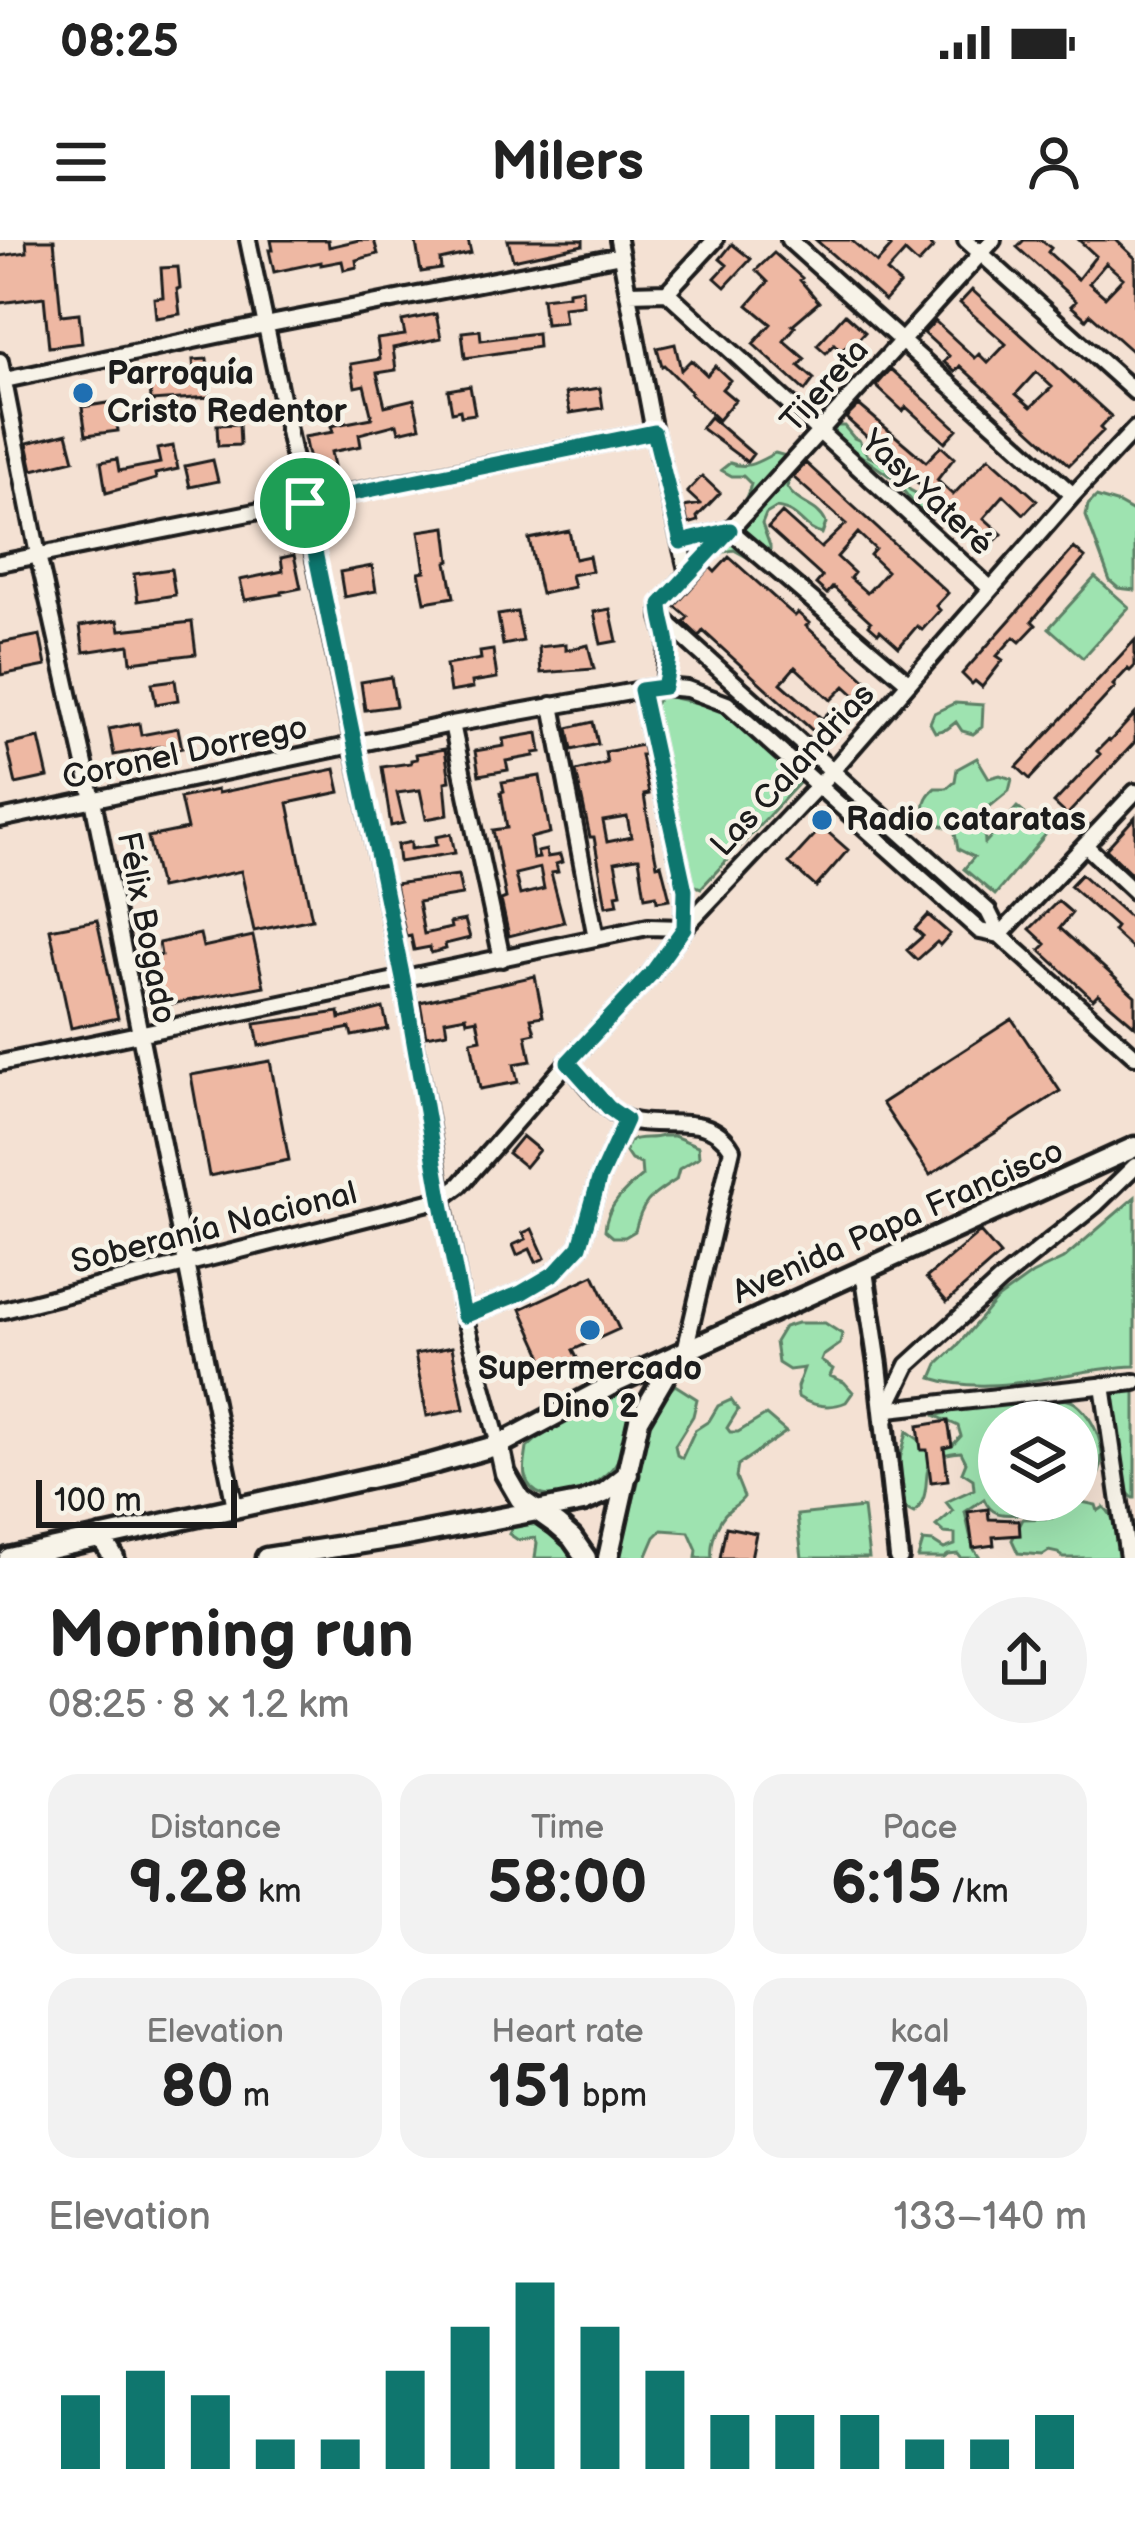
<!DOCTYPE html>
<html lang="en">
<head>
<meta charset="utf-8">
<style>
  :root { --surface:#fff; --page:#f2f2f2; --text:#222; --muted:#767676; --accent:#0f766e }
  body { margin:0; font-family:"Balsamiq Sans",sans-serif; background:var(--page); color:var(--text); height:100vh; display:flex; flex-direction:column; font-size:45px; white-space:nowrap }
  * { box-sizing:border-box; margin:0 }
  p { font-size:39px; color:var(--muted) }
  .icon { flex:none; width:66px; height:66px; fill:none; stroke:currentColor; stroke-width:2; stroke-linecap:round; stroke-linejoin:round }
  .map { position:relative; height:1318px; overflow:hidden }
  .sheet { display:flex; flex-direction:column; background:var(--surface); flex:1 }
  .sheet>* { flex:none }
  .controls { position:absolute; left:978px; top:1161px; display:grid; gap:24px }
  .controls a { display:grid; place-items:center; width:120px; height:120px; border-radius:50%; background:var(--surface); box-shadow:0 12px 48px #0002; font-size:60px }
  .scale { position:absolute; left:36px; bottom:30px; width:201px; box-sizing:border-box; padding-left:12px; border:6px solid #1c1c1c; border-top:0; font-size:33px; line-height:42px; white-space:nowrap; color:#1c1c1c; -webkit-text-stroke:9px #f7f3e8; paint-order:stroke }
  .pin { position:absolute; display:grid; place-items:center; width:102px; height:102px; color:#fff; margin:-51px; border:6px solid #fff; border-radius:50%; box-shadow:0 3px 12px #0007 }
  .round { display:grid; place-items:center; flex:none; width:126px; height:126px; border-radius:63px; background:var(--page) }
  .overview { display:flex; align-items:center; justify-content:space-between; height:204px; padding:0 48px }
  h1 { font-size:66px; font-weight:700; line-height:90px }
  .stats { display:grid; grid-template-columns:repeat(3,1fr); gap:18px; height:204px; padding:12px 48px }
  .stats div { display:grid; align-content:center; border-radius:30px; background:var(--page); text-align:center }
  .stats b { font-size:60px; font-weight:700 }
  .stats small { font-size:33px; font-weight:400 }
  .stats p { font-size:33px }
  .chart { height:336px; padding:24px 48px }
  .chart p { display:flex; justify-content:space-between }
  .chart svg { width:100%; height:216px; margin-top:12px; stroke:var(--accent); stroke-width:6 }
  .status { display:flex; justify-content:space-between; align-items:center; height:84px; padding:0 60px; background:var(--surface); direction:ltr }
  .status svg { height:33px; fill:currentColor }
  header { display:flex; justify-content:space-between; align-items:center; height:156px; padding:0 48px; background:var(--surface); font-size:54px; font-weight:700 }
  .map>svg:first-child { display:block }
  .green { fill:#9ee3b0; stroke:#5d8066; stroke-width:3 }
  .building { fill:#eeb8a3; stroke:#1c1c1c; stroke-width:3; fill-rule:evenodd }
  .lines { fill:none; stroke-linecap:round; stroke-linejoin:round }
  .minor-casing { stroke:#1c1c1c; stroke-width:22 }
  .tertiary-casing { stroke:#1c1c1c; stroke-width:26 }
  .secondary-casing { stroke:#1c1c1c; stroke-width:27 }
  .minor { stroke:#f7f3e8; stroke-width:14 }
  .tertiary { stroke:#f7f3e8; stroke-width:16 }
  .secondary { stroke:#f7f3e8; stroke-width:18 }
  .route-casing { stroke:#fff; stroke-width:24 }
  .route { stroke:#0f766e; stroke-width:15 }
  .poi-dot { fill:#1f6fb2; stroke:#f7f3e8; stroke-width:4.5 }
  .labels { text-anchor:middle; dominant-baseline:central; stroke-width:9; stroke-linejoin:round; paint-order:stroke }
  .poi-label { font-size:33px; font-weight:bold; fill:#1c1c1c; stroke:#f7f3e8; text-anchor:start }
  .street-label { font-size:33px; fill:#1c1c1c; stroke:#f7f3e8 }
</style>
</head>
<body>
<div class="status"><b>08:25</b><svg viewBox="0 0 49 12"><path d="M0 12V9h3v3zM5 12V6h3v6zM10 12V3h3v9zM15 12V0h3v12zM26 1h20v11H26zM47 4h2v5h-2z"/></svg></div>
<header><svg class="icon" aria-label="menu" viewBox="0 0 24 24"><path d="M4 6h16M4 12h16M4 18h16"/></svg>Milers<svg class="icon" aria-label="person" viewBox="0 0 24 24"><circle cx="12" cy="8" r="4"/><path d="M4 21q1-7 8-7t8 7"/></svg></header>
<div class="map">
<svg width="1135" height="1318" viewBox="0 0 1135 1318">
  <rect width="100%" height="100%" fill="#f4e1d3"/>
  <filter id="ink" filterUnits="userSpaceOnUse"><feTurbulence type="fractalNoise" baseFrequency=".00833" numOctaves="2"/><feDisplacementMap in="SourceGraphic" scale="24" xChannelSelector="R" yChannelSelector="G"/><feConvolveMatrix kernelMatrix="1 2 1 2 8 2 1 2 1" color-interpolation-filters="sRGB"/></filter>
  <g filter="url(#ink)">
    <!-- green -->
    <path class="green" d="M836,186H844L854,198L859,200L868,216L884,223L910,250L923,257L927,262L929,272L918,269L895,240L833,196Z
      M775,213L786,216L793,226L787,247C797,265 819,265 826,283L822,294C801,289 803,272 776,268L766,274L762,284L770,306V317L763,326L734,310L724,312L713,319C723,292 744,270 751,244L743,236H732L721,230L730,223C748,230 759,221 775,213Z
      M1096,257L1119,264L1135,273V350L1118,348L1110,341L1086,276L1088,265Z
      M1095,337L1129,367L1083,418L1049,388Z
      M661,455L724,469L801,541L701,648L690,644L654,466Z
      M955,463L983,465L982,487L973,494L962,491L956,482L947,489L935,492L930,483L934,473Z
      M977,518L989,538L1000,535L1012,539L1009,551L983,572L985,603L1017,567L1047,593L995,655L964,629L974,617L958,609L954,588C929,587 913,567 935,548H947L955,541L957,529Z
      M662,896H674L698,906L699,917L679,929L676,940C650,957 643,960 635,991L625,997H613L605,990C606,967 625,950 642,936L641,924L631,920L625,911L629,901C641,896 650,900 662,896Z
      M1135,957V1126C1069,1128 996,1159 932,1138L938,1124L957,1106L996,1060L1032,1034L1063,1019Z
      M797,1083H825L842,1094L840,1104L823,1116L821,1121L833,1129L830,1136L844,1142L853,1152L846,1162C830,1169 812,1166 798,1157L797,1147L804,1128L789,1130L778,1123L775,1102L784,1087Z
      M675,1145L697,1159L693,1176L675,1205L677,1215L682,1218L695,1190L709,1181L718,1166L731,1160L738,1170L727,1188L730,1192H738L766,1175L786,1192L738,1225L736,1237L744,1257C740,1263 734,1266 729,1270C717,1280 710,1303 712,1318H696L697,1310L689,1292L662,1290L655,1297L646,1318H620L615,1296L623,1269L633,1262L638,1242L631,1225L650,1183L652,1168Z
      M1135,1148V1258H1133L1125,1250L1107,1160L1109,1150Z
      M620,1152L626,1155C629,1176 628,1202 618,1220C605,1246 537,1278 525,1236C523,1228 526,1217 527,1208L537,1199L607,1156Z
      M1026,1159C1040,1159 1062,1155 1075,1163C1102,1183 1118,1240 1077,1251V1182H999V1260H1035L1030,1275C1010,1273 993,1280 984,1259L965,1272L973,1308L980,1318H961L958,1314L948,1315L944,1318H918L923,1301L933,1302L944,1309L955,1305V1294L944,1293L936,1286L953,1271L946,1262L974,1249L973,1239L962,1232L966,1222L961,1212C906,1216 941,1246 914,1273C882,1261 902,1217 907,1191L926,1205L952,1206L961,1196L958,1186L934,1175C949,1175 960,1167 974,1164C991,1160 1009,1164 1026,1159Z
      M1077,1261L1096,1265L1098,1271L1104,1267C1119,1281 1117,1299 1119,1318H1063L1058,1313L1049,1311L1043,1315L1018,1313L1012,1300L1023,1279L1052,1278L1066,1264Z
      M863,1268L869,1318H802L797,1275Z
      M557,1276C581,1278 577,1299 577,1318H535L537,1303L535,1298L518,1300L509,1294L514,1284Z"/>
    <!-- building -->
    <path class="building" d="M26,0H54L61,75L79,73L82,103L49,107L44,57L0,63V16L27,12Z
      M271,0H328L329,7L359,0H374L378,14L356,20L357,27L344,30L342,21L321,25V22L274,32L269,10H273Z
      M434,0H468L471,13L440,20L441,29L421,32L416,3Z
      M508,0H583V5L513,20Z
      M816,0H851L877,23L891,7L884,0H925L933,8L918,24L905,12L887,32L900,44L885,61Z
      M1024,0H1041L1051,8L1048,12L1078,39L1096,16L1079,0H1116L1135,18V114L1090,74L1086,79L1071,66L1076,61L1017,7ZM1106,23L1123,38L1105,57L1089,43Z
      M732,4L751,19L725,47L715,38L727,25L720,19Z
      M774,13L802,38L800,40L819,62L792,85L795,87L784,101L805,119L799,126L814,139L805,151L753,104L771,84L748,65L768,42L756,30Z
      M178,27L180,48L177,49L180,74L156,78L154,58L163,57L161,28Z
      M582,49L583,65L563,67L565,82L545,84L542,58L568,55V51Z
      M972,50L1111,176L1100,188L1103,191L1069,225L960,126L955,132L944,122L949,116L924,93L935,81L975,118L979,114L988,123L1006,104L960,63ZM1036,132L1052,147L1031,167L1016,154Z
      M436,74L441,98L393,108L396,130L377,133L385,166L414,159L420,187L399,192L397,184L359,194L361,206L331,212L334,226L311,230L304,197L333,192L331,186L372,178L364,145L355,147L351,124L380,119L377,99L405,95L402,81Z
      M845,74L865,92L852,106L849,103L841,111L834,104L826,113L817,105Z
      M480,90L481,100L537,93L538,107L465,118L462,92Z
      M675,104L681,130L691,120L707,135L715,126L730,140L722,149L735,160L718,180L690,154L691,152L664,125L662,126L657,108Z
      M207,119L210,157L151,161L150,145L195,142L193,120Z
      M891,129L957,189L945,202L906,167L903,171L876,146Z
      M470,146L475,174L461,176L460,170L452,172L448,150Z
      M600,148L603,168L570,173L566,153Z
      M114,162L118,191L86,195L82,167Z
      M859,165L926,222L941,206L954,218L937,240L953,255L989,217L1037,260L1024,274L1004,255L984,278L1002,294L989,307L846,178Z
      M710,177L753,214L747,222L701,188Z
      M239,184L240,205L218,206L217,185Z
      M67,193L74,220L33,230L27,203Z
      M173,206L178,229L155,234L156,239L106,253L101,222L117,219L119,231L160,223L157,209Z
      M213,220L218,241L190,247L185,226Z
      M806,223L948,353L936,366L940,370L922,390L917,386L899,407L880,390L878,393L869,385L871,382L833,347L827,354L816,344L822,337L768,288L782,273L821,308L846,284L793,237ZM858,293L875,309L870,315L887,331L867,353L850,338L854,333L837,317Z
      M702,236L720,253L697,277L698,281L688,284L684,267L700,264L687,252Z
      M446,287L450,321L447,322L454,357L425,362L419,332L425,331L419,291Z
      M569,291L575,319L589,316L592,331L571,335L574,347L541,354L529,299Z
      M1074,308L1085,318L1032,381L1036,385L1020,402L1014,397L997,416L1003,420L982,447L975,441L972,444L962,434Z
      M294,315L301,348L282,352V354L245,360L240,340L283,331L281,318Z
      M729,317L795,376L798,373L809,383L806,386L869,443L857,457L845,446L831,460L795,427L781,443L822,479L829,472L839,480L822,499L703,391L699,396L684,382L688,377L675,366L710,327L715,332Z
      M372,326L376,351L344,357L340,332Z
      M171,329L175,355L138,361L134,334Z
      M610,369L617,401L601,404L594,372Z
      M517,372L523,401L503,405L498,375Z
      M118,380L120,390L192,382L196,414L131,422L129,405L84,412L80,386Z
      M40,395L46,426L1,435L0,403Z
      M1135,400V426L1130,431L1128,429L1113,445L1115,447L1030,539L1017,527Z
      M566,404V410L588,405L594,429L541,433L539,407Z
      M493,410L497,438L472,442L473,448L450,452L446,425L481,419L480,412Z
      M391,437L396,466L365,470L361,442Z
      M175,440L178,460L156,464L152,443Z
      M1135,474V502L1067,575L1054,563L1100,514L1097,511L1108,500L1110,501Z
      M593,482L598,504L572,510L568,488Z
      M139,483L141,495L178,488L182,508L164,512L163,506L114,515L109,489Z
      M538,493L541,512L534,513V516L506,521L508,530L479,535L475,511L504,506L503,499Z
      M39,498L48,537L16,544L7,505Z
      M642,505L644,515H641L649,554L644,555L647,574L657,625L661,624L670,659L657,661L656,655L645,657L639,618H636L615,622L621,653L616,654L618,664L606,666L594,597H590L576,531L607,523L605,512ZM627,577L631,597L607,602L603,581Z
      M445,509L450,541L445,542L448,575L426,579L420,550L397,553L404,583L391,586L382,527L411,523V520L417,519L416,514Z
      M335,529L340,552L288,563L312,679L254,691L241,631L160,648L148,597L187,589L180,558L217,550L218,553Z
      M540,536L550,593L530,598L533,619L539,618L537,612L546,610L547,617L560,615L562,622L556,624L558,632L551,633L564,682L509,696L501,660L506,658L493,590L507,588L501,552L504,551L502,542ZM540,628L544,649L520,655L515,634Z
      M1135,577V637L1106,609Z
      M822,587L848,610L816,647L789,623Z
      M451,594L455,613L399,622L397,605L411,602V609L437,605L436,597Z
      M1081,634L1135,682V711L1113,691L1116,687L1070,646Z
      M458,635L462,655L418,662L424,694L451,688L450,683L465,680L470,698L445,704L446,709L431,713L430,707L414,710L411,696L406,697L395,644Z
      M1058,661L1072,673L1060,688L1135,756V786L1098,754L1093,759L1040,710L1046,704L1030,689Z
      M928,675L950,694L940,705L937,702L917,720L907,710L923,696L915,689Z
      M97,680L118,778L71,788L50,689Z
      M200,694L203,707L253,696L264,746L156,767L148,762L139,720L161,715L159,703Z
      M535,736L543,776L531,778L535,793L526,795L531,821L514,824L518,842L480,849L471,801L481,799L477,779L467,781L466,776L445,780L447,792L426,796L420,762Z
      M383,768L388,789L352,796L350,788L259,806L255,784L339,772L340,779Z
      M1012,779L1060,851L930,935L882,863Z
      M270,821L289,920L209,936L191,835Z
      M522,896L539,910L525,927L508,913Z
      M532,989L545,1018L536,1022L530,1009L517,1015L513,1005L526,999L523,993Z
      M980,992L1000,1015L947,1062L926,1038Z
      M594,1035L619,1089L573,1110L581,1126L553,1139L521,1069Z
      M452,1107L464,1169L427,1176L415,1114Z
      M948,1181L952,1206L944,1208L948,1240L931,1242L927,1210H921L918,1186Z
      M988,1269L989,1279L1019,1280L1020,1295L993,1297L994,1305L973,1308L968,1272Z
      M726,1287L756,1293L751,1318H720Z"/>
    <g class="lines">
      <defs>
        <path id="minor" d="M248,0L403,739L464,1076L499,1205
          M618,0L654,192L688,334L661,365V377L668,400L664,447
          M789,0L1073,255
          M966,0L1135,152
          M667,52L990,348
          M629,53L667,52L715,0
          M0,121L38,315L93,560L235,1267
          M0,141L265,85L621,15
          M681,302L730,290L993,0
          M0,323L654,192
          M688,334L730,290L909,443
          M661,377L988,671L1000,695L1135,816
          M552,465L596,698
          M452,484L502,719
          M0,579L452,484L641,450L664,447L687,449L727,464L980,691L1000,695
          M1086,606L1135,652
          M1000,695L1135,552
          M568,822C584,840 605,873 629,880C665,890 709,870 732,909L685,1111
          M0,823L648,687L684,688L685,650L641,450
          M0,1071L441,959L460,945L568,822L651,734L684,688L832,531L1073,255L1135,189
          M464,1076L521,1053L555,1033L580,1006L599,939L626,880
          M1103,1145L1128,1318
          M889,1169L1135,1142
          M886,1179L892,1158L908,1125L1000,1041L1095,965L1135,926"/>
        <path id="tertiary" d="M864,1031L878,1125L899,1318"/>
        <path id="secondary" d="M499,1205L505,1233L520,1259L557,1285L572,1298L586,1318
          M101,1297L114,1318
          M9,1318L428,1225L499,1205L617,1142L1135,907
          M266,1318L412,1295L583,1262L604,1253L628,1234
          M608,1318L639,1180L667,1132L682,1114"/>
      </defs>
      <!-- minor casing -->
      <use href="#minor" class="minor-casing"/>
      <!-- tertiary casing -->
      <use href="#tertiary" class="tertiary-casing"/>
      <!-- secondary casing -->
      <use href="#secondary" class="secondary-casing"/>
      <!-- minor -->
      <use href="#minor" class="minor"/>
      <!-- tertiary -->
      <use href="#tertiary" class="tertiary"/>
      <!-- secondary -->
      <use href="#secondary" class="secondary"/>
    </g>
  </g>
  <g class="lines" filter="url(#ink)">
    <defs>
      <path id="route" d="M654,192L681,302L730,290L661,364C661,379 667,391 668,405C670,419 667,433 664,447L641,450L685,650L684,688L651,734L568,822L609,868L626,880L599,939L580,1006L555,1033L521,1053L464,1076L441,958L403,739L305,263Z"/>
    </defs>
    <!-- route casing -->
    <use href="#route" class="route-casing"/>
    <!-- route -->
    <use href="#route" class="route"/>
  </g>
  <!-- markers -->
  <g class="poi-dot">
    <circle cx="83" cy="153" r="12"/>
    <circle cx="822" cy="580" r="12"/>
    <circle cx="590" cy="1090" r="12"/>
  </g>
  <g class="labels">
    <!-- poi labels -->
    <g class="poi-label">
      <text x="107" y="134">Parroquía<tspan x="107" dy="38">Cristo Redentor</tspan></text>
      <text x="846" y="580">Radio cataratas</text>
      <text x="590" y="1129" text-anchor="middle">Supermercado<tspan x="590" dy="38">Dino 2</tspan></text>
    </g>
    <!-- street labels -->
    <g class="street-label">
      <text transform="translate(825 146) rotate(-48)">Tijereta</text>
      <text transform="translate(927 253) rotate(43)">Yasy Yateré</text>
      <text transform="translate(185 513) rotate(-12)">Coronel Dorrego</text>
      <text transform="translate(793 530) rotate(-47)">Las Calandrias</text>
      <text transform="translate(146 688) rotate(79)">Félix Bogado</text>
      <text transform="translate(898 982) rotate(-24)">Avenida Papa Francisco</text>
      <text transform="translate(214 988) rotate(-14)">Soberanía Nacional</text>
    </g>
  </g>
</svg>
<div class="controls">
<a><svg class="icon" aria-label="layers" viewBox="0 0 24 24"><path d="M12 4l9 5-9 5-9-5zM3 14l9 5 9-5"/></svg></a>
</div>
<div class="scale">100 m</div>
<div class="pin" style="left:305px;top:263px;background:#1e9e55"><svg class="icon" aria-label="arrive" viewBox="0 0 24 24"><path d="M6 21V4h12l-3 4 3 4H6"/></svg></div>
</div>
<section class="sheet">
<div class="overview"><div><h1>Morning run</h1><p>08:25 · 8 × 1.2 km</p></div><a class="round"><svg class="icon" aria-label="share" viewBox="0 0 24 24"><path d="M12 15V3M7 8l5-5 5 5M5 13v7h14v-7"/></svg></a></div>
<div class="stats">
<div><p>Distance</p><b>9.28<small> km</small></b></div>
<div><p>Time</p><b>58:00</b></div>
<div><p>Pace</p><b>6:15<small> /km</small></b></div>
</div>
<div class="stats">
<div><p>Elevation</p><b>80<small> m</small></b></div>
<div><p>Heart rate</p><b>151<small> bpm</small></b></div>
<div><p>kcal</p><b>714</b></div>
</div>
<div class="chart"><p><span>Elevation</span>133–140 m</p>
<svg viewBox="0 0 160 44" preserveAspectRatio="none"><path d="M5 44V29M15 44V24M25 44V29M35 44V38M45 44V38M55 44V24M65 44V15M75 44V6M85 44V15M95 44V24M105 44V33M115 44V33M125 44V33M135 44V38M145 44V38M155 44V33"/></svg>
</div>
</section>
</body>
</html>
